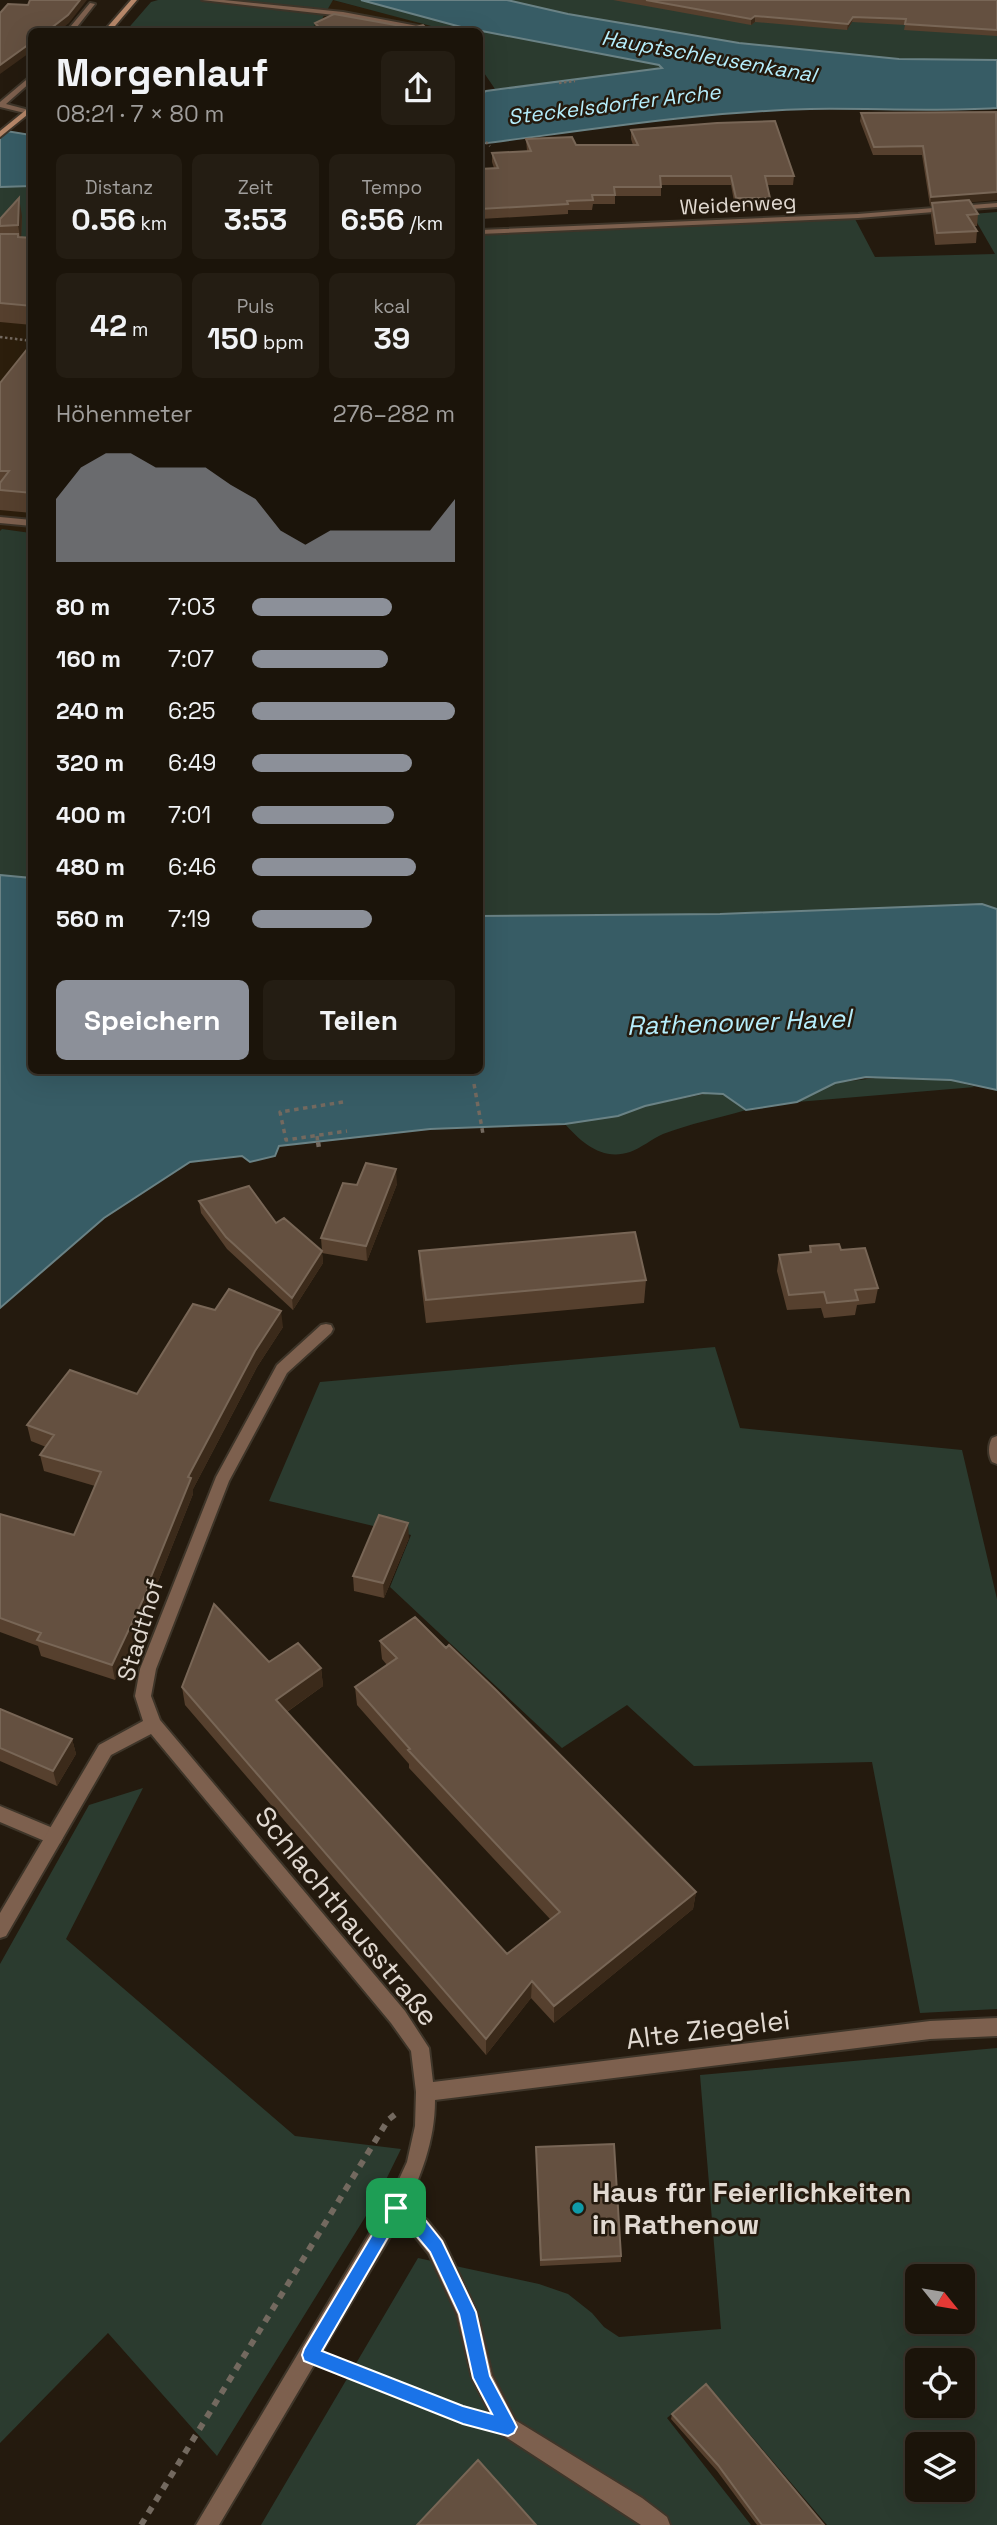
<!DOCTYPE html>
<html lang="de">
<head>
<meta charset="utf-8">
<style>
  :root { --surface:#1b140a; --page:#241d13; --text:#f1f3f6; --muted:#a09e9c; --line:#39332b; --accent:#8c9099 }
  body { margin:0; font-family:"Space Grotesk",sans-serif; background:var(--page); color:var(--text); height:100vh; display:flex; flex-direction:column; font-size:26px; white-space:nowrap }
  * { box-sizing:border-box; margin:0 }
  p { font-size:23px; color:var(--muted) }
  .icon { flex:none; width:38px; height:38px; fill:none; stroke:currentColor; stroke-width:2; stroke-linecap:round; stroke-linejoin:round }
  .map { position:relative; flex:1; overflow:hidden }
  .side { position:absolute; left:28px; top:28px; width:455px; height:1046px; display:flex; flex-direction:column; background:var(--surface); border-radius:10px; box-shadow:0 7px 28px #0002,0 0 0 2px var(--line) }
  .side>* { flex:none }
  .needle { width:46px; rotate:120deg }
  .fabs { position:absolute; left:905px; top:2264px; display:grid; gap:14px }
  .fabs a { display:grid; place-items:center; width:70px; height:70px; border-radius:10px; background:var(--surface); box-shadow:0 7px 28px #0002,0 0 0 2px var(--line); font-size:35px }
  .pin { position:absolute; display:grid; place-items:center; width:60px; height:60px; color:#fff; margin:-30px; border-radius:14px; box-shadow:0 4px 10px #0006 }
  .round { display:grid; place-items:center; flex:none; width:74px; height:74px; border-radius:10px; background:var(--page) }
  .headline { display:flex; align-items:center; justify-content:space-between; height:119px; padding:0 28px }
  h1 { font-size:38px; font-weight:700; line-height:52px }
  .metrics { display:grid; grid-template-columns:repeat(3,1fr); gap:10px; height:119px; padding:7px 28px }
  .metrics div { display:grid; align-content:center; border-radius:10px; background:var(--page); text-align:center }
  .metrics b { font-size:30px; font-weight:700 }
  .metrics small { font-size:19px; font-weight:400 }
  .metrics p { font-size:19px }
  .chart { height:196px; padding:14px 28px }
  .chart p { display:flex; justify-content:space-between }
  .chart svg { width:100%; height:126px; margin-top:7px; fill:var(--accent); opacity:.7 }
  .cta { display:flex; gap:14px; margin-top:auto; padding:14px 28px }
  .cta a { flex:1; height:80px; border-radius:10px; background:var(--accent); color:#fff; font-size:28px; font-weight:700; line-height:80px; text-align:center }
  .cta a+a { background:var(--page); color:var(--text) }
  ul { padding:0 28px; list-style:none; font-size:23px }
  li { display:grid; grid-template-columns:112px 84px 1fr; align-items:center; height:52px }
  li i { height:18px; border-radius:9px; background:var(--accent) }
  .map>svg:first-child { display:block }
  .built { fill:#2c1e0c }
  .green { fill:#2b3b2f; fill-rule:evenodd }
  .water { fill:#375c65; stroke:#6a8285; stroke-width:2 }
  .lines { fill:none; stroke-linecap:round; stroke-linejoin:round }
  .lane-casing { stroke:#3e3529; stroke-width:4 }
  .street-casing { stroke:#3e3529; stroke-width:4 }
  .secondary-casing { stroke:#3e3529; stroke-width:4 }
  .path-far3 { stroke:#73695f; stroke-width:2.5; stroke-dasharray:2.5 2.5; stroke-linecap:butt }
  .path-far2 { stroke:#73695f; stroke-width:3.5; stroke-dasharray:4.5 4.5; stroke-linecap:butt }
  .path-far1 { stroke:#73695f; stroke-width:4.5; stroke-dasharray:5 5; stroke-linecap:butt }
  .path { stroke:#73695f; stroke-width:6; stroke-dasharray:7 7; stroke-linecap:butt }
  .lane { fill:#7d604e; fill-rule:evenodd }
  .street { fill:#7d604e; fill-rule:evenodd }
  .secondary { fill:#b68769; fill-rule:evenodd }
  .wall { fill:#56402e }
  .shaded-wall { fill:#3b2a1a }
  .building { fill:#645040; stroke:#786656; stroke-width:2 }
  .route { fill:#1a73e8; stroke:#fff; stroke-width:2; fill-rule:evenodd }
  .culture-dot { fill:#0f9aa8; stroke:#241a0e; stroke-width:2.5 }
  .labels { text-anchor:middle; dominant-baseline:central; stroke-width:5; stroke-linejoin:round; paint-order:stroke }
  .far-water-label { font-size:21px; font-style:italic; fill:#b6eefc; stroke:#241a0e }
  .far-street-label { font-size:21px; fill:#e1d9d1; stroke:#241a0e }
  .street-label { font-size:24px; fill:#e1d9d1; stroke:#241a0e }
  .water-label { font-size:26px; font-style:italic; fill:#b6eefc; stroke:#241a0e }
  .near-street-label { font-size:28px; fill:#e1d9d1; stroke:#241a0e }
  .near-poi-label { font-size:28px; font-weight:bold; fill:#e1d9d1; stroke:#241a0e; text-anchor:start }
</style>
</head>
<body>
<div class="map">
<svg width="997" height="2525" viewBox="0 0 997 2525">
  <rect width="100%" height="100%" fill="#241a0e"/>
  <!-- built -->
  <path class="built" d="M332,0L447,29L450,31L308,32L322,18Z
    M31,251V533L2,529L0,531V252Z"/>
  <!-- green -->
  <path class="green" d="M158,0H361L461,27L659,65L663,69L495,89L480,67V32L450,31L333,0L322,19L308,31L125,32L151,2Z
    M507,0H997V60L899,59L739,43L568,14Z
    M31,186V243L0,244V187Z
    M997,212V909L982,904L720,914L480,916V235L855,219L875,257L995,254L972,214Z
    M2,529L31,533V878L0,875V531Z
    M891,1076L951,1080L975,1087L797,1102L835,1083Z
    M715,1092L730,1098L746,1110C719,1118 689,1124 663,1134C652,1139 641,1148 630,1152C602,1161 582,1143 565,1124L618,1116L645,1106Z
    M715,1347L740,1428L962,1450L997,1599V2009L920,2013L872,1762L694,1766L627,1705L562,1748L390,1587L411,1535L269,1501L320,1382Z
    M143,1788L66,1939L295,2136L401,2149L377,2198L217,2456L108,2333L0,2443V1964L89,1805Z
    M997,2048V2525H827L707,2384L667,2418L751,2525H261L418,2258L539,2284L568,2294L592,2313L604,2327L619,2337L721,2329L700,2075ZM917,2277H962V2322H917ZM917,2361H962V2406H917ZM917,2445H962V2490H917Z"/>
  <!-- water -->
  <path class="water" d="M361,0H507L568,14L739,43L899,59L997,60V108C934,112 872,108 810,109C699,112 589,130 480,144V94L486,91L662,68L659,65L461,27Z
    M0,130L31,135V186L0,187Z
    M0,875L31,878L32,1071H480V916L720,914L982,904L997,909V1090L951,1080L866,1077L835,1083L797,1102L746,1110L723,1094L703,1093L645,1106L618,1116L565,1124L430,1129L279,1146L275,1156L250,1162L242,1156L190,1162L104,1218L0,1308Z"/>
  <g class="lines">
    <defs>
      <path id="lane" d="M202,0H224L343,12L423,27L420,29L343,16Z
        M90,3L95,4L73,32H66Z
        M32,75V81L6,104L29,110V114L0,107V102Z
        M0,517L32,520V526L0,523Z
        M0,1806L60,1831L63,1837L60,1843L54,1845L0,1822Z
        M396,2198L427,2220L443,2240L477,2312L492,2375L515,2420L642,2498L667,2517L670,2525H641L501,2434L472,2378L457,2314L429,2254L413,2234L389,2215L386,2208L389,2201Z"/>
      <path id="street" d="M997,203V207L858,218L480,234V230L858,214Z
        M326,1324L331,1325L333,1329L331,1333L287,1373L229,1481L156,1669L151,1696L160,1720L405,2011L429,2048L433,2082L930,2021L997,2018V2036L930,2039L435,2100C435,2143 420,2177 403,2215L219,2525H196L389,2201L407,2162L415,2126L416,2092L411,2051L391,2023L151,1734L111,1755L6,1936L0,1938V1913L99,1745L143,1721L135,1696L140,1669L216,1477L277,1365L321,1325Z
        M997,1436V1464L992,1462C988,1455 988,1445 992,1438Z"/>
      <path id="secondary" d="M131,0H137L110,32H103Z
        M32,105V111L0,137V131Z"/>
    </defs>
    <!-- lane casing -->
    <use href="#lane" class="lane-casing"/>
    <!-- street casing -->
    <use href="#street" class="street-casing"/>
    <!-- secondary casing -->
    <use href="#secondary" class="secondary-casing"/>
    <!-- path-far3 -->
    <path class="path-far3" d="M559,83L575,81
      M480,94L485,93
      M486,142L490,146
      M0,337L32,341"/>
    <!-- path-far2 -->
    <path class="path-far2" d="M474,1084L483,1134
      M343,1102L280,1112L286,1140L347,1131
      M317,1136L318,1144"/>
    <!-- path-far1 -->
    <path class="path-far1" d="M318,1142L319,1148"/>
    <!-- path -->
    <path class="path" d="M335,2365L470,2417
      M141,2525L388,2120L397,2113"/>
    <!-- lane -->
    <use href="#lane" class="lane"/>
    <!-- street -->
    <use href="#street" class="street"/>
    <!-- secondary -->
    <use href="#secondary" class="secondary"/>
  </g>
  <!-- wall -->
  <path class="wall" d="M613,0H997V36L904,30L905,25L852,22L847,30L755,22L751,25Z
    M315,23L430,32H316Z
    M997,112L970,202L978,214L977,226H974L977,231L976,243L935,245L931,215L932,206H930L922,155H873L860,121L861,113Z
    M631,130L794,176L793,185H767L770,198L769,207H735L731,185H661V196H615V204H593L592,210H568V214L480,219V169L494,168L492,162V153L527,151L526,139L576,145H633L631,139Z
    M22,216L21,237L32,238V325L0,322V219Z
    M32,343V513L0,510V383Z
    M397,1184L367,1261L322,1253L323,1263L293,1310L227,1249L201,1213L199,1201L276,1223L322,1251L321,1238L357,1185Z
    M810,1246L841,1250L878,1288L875,1303L857,1305L855,1315L824,1318L821,1308L787,1310L777,1271L779,1255L809,1252Z
    M419,1251L646,1280L644,1303L426,1323L420,1274Z
    M215,1310L283,1327L257,1367L193,1489V1494L151,1599L152,1603L115,1680L41,1656L38,1646L0,1632V1514L74,1535L95,1486L44,1471L40,1455L46,1447L31,1441L27,1425L137,1394Z
    M409,1538L384,1598L354,1591L353,1576Z
    M380,1641L446,1648L696,1892L693,1909L554,2023L531,1998L486,2055L185,1705L182,1687L269,1662L321,1668L323,1686L287,1712L507,1954L550,1919L409,1768V1764L357,1705L355,1687L387,1665L382,1659Z
    M0,1709L72,1739L76,1754L57,1786L0,1761Z
    M536,2153L621,2256V2262L540,2266Z
    M672,2414L824,2525H757L717,2471L671,2419Z"/>
  <!-- shaded-wall -->
  <path class="shaded-wall" d="M80,0H87L69,23L58,32H46Z
    M755,16V22L751,25V19Z
    M853,17L852,22L847,30L848,24Z
    M32,42V51L0,74V65Z
    M997,192V200L930,206L931,197Z
    M19,198L22,216L21,243L18,225Z
    M396,1169L397,1184L367,1261L366,1246Z
    M322,1251L323,1263L293,1310L292,1298Z
    M281,1311L283,1327L257,1367L193,1489V1494L151,1599L152,1603L115,1680L112,1665L147,1587L188,1477L255,1351Z
    M408,1523L409,1538L384,1598L383,1583Z
    M321,1668L323,1686L278,1718L276,1700Z
    M72,1739L76,1754L57,1786L53,1771Z
    M696,1892L693,1909L554,2023V2006Z
    M532,1981L531,1998L486,2055V2039Z"/>
  <!-- building -->
  <path class="building" d="M30,0H80L68,15L46,32H32V42L0,65V13L8,4L28,5Z
    M646,0H997V30L905,24L906,19L853,17L848,24L755,16L751,19Z
    M334,14L412,28L423,25L430,32H323L315,23Z
    M996,112L997,192L931,197L923,146L874,147L861,113Z
    M775,121L794,176H765L770,198H736L731,176H660L661,187H614L615,195H592L593,200L567,201L568,204L480,209V169L498,168L492,153L531,151L526,139L572,137L576,145H638L631,130L717,123Z
    M19,198L18,225L0,226V219Z
    M969,200L978,214L967,215L977,231L937,233L932,203Z
    M0,234H18V237L32,238V306L0,303Z
    M32,343V493L0,490V483L9,471H0V383Z
    M366,1163L396,1169L366,1246L321,1238L343,1183L357,1185Z
    M249,1186L276,1223L284,1218L322,1251L292,1298L226,1237L199,1201Z
    M635,1232L646,1280L426,1300L419,1251Z
    M839,1244L841,1250L865,1248L878,1288L855,1290L858,1300L827,1303L824,1292L789,1295L779,1255L811,1252L810,1246Z
    M229,1289L281,1311L255,1351L188,1477L191,1478L147,1587H149L112,1665L37,1640L41,1633L0,1618V1514L74,1535L101,1472L40,1455L54,1435L27,1425L70,1370L137,1394L193,1304L215,1310Z
    M379,1515L408,1523L383,1583L353,1576Z
    M214,1604L269,1662L298,1643L321,1668L276,1700L507,1954L560,1912L408,1750L410,1749L355,1687L397,1658L380,1641L415,1617L446,1648L449,1645L496,1690L696,1892L554,2006L532,1981L486,2039L182,1687Z
    M0,1709L72,1739L53,1771L0,1748Z
    M614,2144L621,2256L541,2260L536,2147Z
    M706,2384L824,2525H762L718,2465L672,2414Z
    M478,2460L536,2525H417Z"/>
  <!-- route -->
  <path class="route" d="M396,2200L426,2221L442,2241L476,2312L490,2376L514,2421L517,2427L514,2433L508,2436L463,2424L304,2361L302,2355L304,2349L391,2203ZM398,2220L414,2233L430,2252L459,2314L473,2378L492,2414L463,2406L322,2351Z"/>
  <!-- markers -->
  <circle class="culture-dot" cx="578" cy="2208" r="7"/>
  <g class="labels">
    <!-- far-water labels -->
    <g class="far-water-label">
      <text transform="translate(709 56) rotate(10)">Hauptschleusenkanal</text>
      <text transform="translate(614 104) rotate(-7)">Steckelsdorfer Arche</text>
    </g>
    <!-- far-street labels -->
    <g class="far-street-label">
      <text transform="translate(738 204) rotate(-3)">Weidenweg</text>
    </g>
    <!-- street labels -->
    <g class="street-label">
      <text transform="translate(140 1630) rotate(-73)">Stadthof</text>
    </g>
    <!-- water labels -->
    <g class="water-label">
      <text transform="translate(739 1022) rotate(-2)">Rathenower Havel</text>
    </g>
    <!-- near-street labels -->
    <g class="near-street-label">
      <text transform="translate(347 1916) rotate(51)">Schlachthausstraße</text>
      <text transform="translate(708 2029) rotate(-7)">Alte Ziegelei</text>
    </g>
    <!-- near-poi labels -->
    <g class="near-poi-label">
      <text x="592" y="2192">Haus für Feierlichkeiten<tspan x="592" dy="32">in Rathenow</tspan></text>
    </g>
  </g>
</svg>
<div class="fabs">
<a><svg class="needle" viewBox="-14 -14 28 28"><path d="M0-13l5 13h-10z" fill="#e53935"/><path d="M0 13l5-13h-10z" fill="#a09e9c"/></svg></a>
<a><svg class="icon" aria-label="locate" viewBox="0 0 24 24"><circle cx="12" cy="12" r="6"/><path d="M12 2v4M12 18v4M2 12h4M18 12h4"/></svg></a>
<a><svg class="icon" aria-label="layers" viewBox="0 0 24 24"><path d="M12 4l9 5-9 5-9-5zM3 14l9 5 9-5"/></svg></a>
</div>
<div class="pin" style="left:396px;top:2208px;background:#1e9e55"><svg class="icon" aria-label="arrive" viewBox="0 0 24 24"><path d="M6 21V4h12l-3 4 3 4H6"/></svg></div>
<section class="side">
<div class="headline"><div><h1>Morgenlauf</h1><p>08:21 · 7 × 80 m</p></div><a class="round"><svg class="icon" aria-label="share" viewBox="0 0 24 24"><path d="M12 15V3M7 8l5-5 5 5M5 13v7h14v-7"/></svg></a></div>
<div class="metrics">
<div><p>Distanz</p><b>0.56<small> km</small></b></div>
<div><p>Zeit</p><b>3:53</b></div>
<div><p>Tempo</p><b>6:56<small> /km</small></b></div>
</div>
<div class="metrics">
<div><b>42<small> m</small></b></div>
<div><p>Puls</p><b>150<small> bpm</small></b></div>
<div><p>kcal</p><b>39</b></div>
</div>
<div class="chart"><p><span>Höhenmeter</span>276–282 m</p>
<svg viewBox="0 0 160 44" preserveAspectRatio="none"><path d="M0 44V22L10 11L20 6L30 6L40 11L50 11L60 11L70 17L80 22L90 33L100 38L110 33L120 33L130 33L140 33L150 33L160 22V44z"/></svg>
</div>
<ul>
<li><b>80 m</b>7:03<i style="width:69%"></i></li>
<li><b>160 m</b>7:07<i style="width:67%"></i></li>
<li><b>240 m</b>6:25<i style="width:100%"></i></li>
<li><b>320 m</b>6:49<i style="width:79%"></i></li>
<li><b>400 m</b>7:01<i style="width:70%"></i></li>
<li><b>480 m</b>6:46<i style="width:81%"></i></li>
<li><b>560 m</b>7:19<i style="width:59%"></i></li>
</ul>
<div class="cta"><a>Speichern</a><a>Teilen</a></div>
</section>
</div>
</body>
</html>
